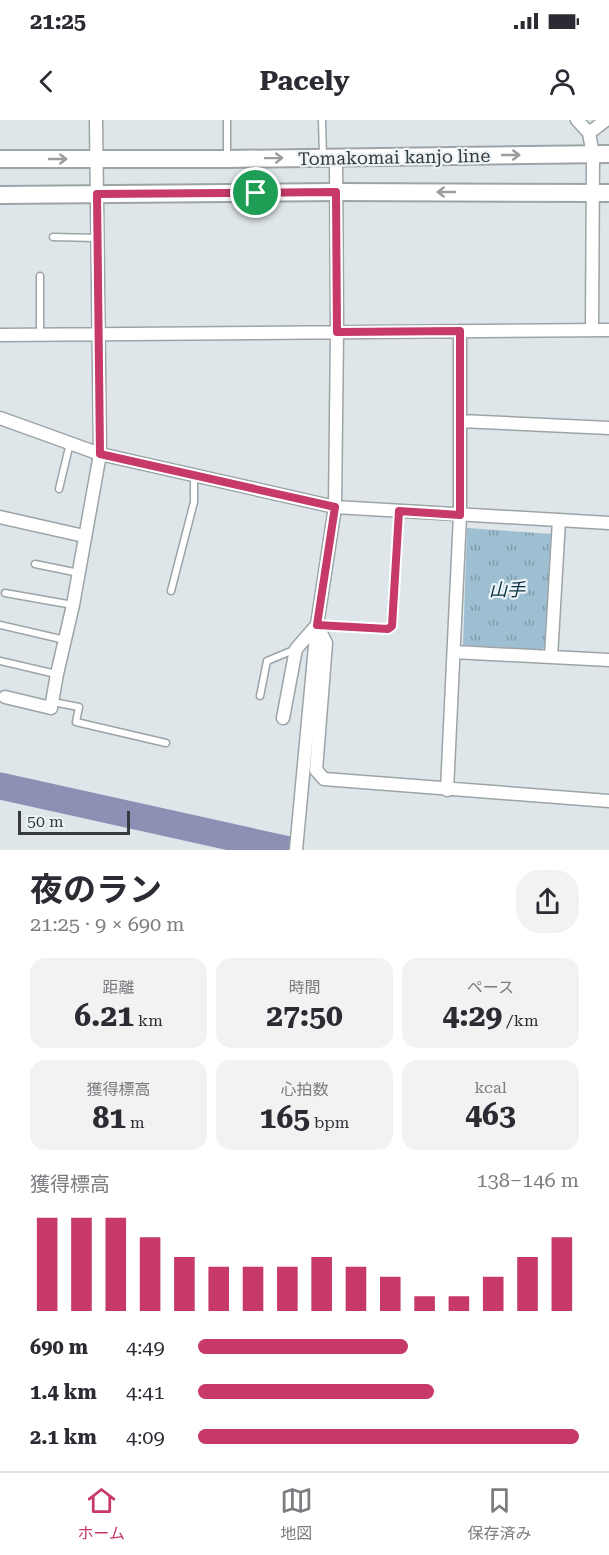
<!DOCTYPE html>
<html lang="ja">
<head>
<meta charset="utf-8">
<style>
  :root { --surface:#fff; --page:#f2f2f3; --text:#2b2b33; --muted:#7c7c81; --line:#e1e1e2; --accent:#c63968 }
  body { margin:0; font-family:"Roboto Serif","Noto Sans JP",serif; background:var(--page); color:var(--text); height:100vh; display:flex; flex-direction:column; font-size:22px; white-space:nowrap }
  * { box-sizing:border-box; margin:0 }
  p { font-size:20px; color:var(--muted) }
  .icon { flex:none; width:33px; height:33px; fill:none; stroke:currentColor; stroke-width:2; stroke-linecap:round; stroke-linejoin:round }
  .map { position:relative; height:730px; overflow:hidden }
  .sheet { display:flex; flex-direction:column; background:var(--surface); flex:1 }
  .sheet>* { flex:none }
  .scale { position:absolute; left:18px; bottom:15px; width:112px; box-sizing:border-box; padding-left:6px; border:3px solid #373a3c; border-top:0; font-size:16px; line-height:21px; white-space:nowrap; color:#373a3c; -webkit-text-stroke:4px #ebf3f7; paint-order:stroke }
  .pin { position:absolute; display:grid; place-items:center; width:51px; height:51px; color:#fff; margin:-26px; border:3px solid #fff; border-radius:50%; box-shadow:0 2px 6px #0007 }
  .round { display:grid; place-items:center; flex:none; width:63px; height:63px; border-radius:24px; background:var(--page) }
  .head { display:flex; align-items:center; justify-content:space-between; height:102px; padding:0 30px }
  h1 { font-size:33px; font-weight:700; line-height:45px }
  .figures { display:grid; grid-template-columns:repeat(3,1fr); gap:9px; height:102px; padding:6px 30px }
  .figures div { display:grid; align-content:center; border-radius:15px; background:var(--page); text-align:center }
  .figures b { font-size:30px; font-weight:700 }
  .figures small { font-size:16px; font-weight:400 }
  .figures p { font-size:16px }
  .chart { height:168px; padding:12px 30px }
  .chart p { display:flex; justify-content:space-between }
  .chart svg { width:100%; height:108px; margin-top:6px; stroke:var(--accent); stroke-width:6 }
  ul { padding:0 30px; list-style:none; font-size:20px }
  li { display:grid; grid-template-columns:96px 72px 1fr; align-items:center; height:45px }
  li i { height:15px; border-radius:8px; background:var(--accent) }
  .status { display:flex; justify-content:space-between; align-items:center; height:42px; padding:0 30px; background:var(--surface); direction:ltr }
  .status svg { height:16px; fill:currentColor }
  header { display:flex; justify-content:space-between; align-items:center; height:78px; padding:0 30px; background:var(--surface); font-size:27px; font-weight:700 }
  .dock { display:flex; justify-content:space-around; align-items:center; height:84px; border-top:2px solid var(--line); background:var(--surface); font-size:16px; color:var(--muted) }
  .dock a { display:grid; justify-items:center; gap:3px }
  .dock .selected { color:var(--accent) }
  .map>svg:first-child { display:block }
  .park { fill:url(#park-tufts) }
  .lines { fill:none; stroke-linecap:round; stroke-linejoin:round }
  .river { stroke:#8e8fb5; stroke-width:27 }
  .lane-casing { stroke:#9da4a8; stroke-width:9 }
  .street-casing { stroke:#9da4a8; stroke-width:15 }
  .secondary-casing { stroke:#9da4a8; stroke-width:20 }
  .lane { stroke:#fff; stroke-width:6 }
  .street { stroke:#fff; stroke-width:12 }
  .secondary { stroke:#fff; stroke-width:16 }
  .oneway { stroke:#9b9c9e }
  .route-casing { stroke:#fff; stroke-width:12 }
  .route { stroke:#c63968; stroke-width:8 }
  .labels { text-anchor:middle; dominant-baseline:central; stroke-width:4.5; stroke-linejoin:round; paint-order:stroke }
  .street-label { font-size:18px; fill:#373a3c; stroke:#ebf3f7 }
  .park-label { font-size:18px; font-style:italic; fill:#062e3e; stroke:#ebf3f7 }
</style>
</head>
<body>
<div class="status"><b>21:25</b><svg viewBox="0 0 49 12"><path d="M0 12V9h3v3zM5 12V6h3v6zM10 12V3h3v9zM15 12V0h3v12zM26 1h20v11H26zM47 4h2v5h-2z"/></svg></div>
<header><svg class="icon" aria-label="back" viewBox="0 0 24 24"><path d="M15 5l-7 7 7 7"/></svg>Pacely<svg class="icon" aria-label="person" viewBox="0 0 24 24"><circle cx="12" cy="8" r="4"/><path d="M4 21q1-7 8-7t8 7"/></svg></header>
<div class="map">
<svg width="609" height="730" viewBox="0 0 609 730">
  <defs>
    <pattern id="park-tufts" width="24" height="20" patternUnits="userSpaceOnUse" patternTransform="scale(1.5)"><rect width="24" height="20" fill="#9dbfd1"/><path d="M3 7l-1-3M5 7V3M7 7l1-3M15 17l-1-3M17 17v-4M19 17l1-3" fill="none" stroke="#819cab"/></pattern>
  </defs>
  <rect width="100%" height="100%" fill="#dee6ea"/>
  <!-- park -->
  <path class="park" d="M467,408L552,414L547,524L542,530L463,525Z"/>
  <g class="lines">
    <!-- river -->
    <path class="river" d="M0,666L289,730"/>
    <defs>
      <path id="lane" d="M227,0V38
        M322,0L323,37
        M53,117L97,118
        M40,156V214
        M59,369L70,323
        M35,444L79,453
        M171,471L194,382V355
        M5,473L73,485
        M0,505L65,520
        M317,505L388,509L391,506L399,391
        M0,541L56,554
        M260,576L267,541L296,529
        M53,582L79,587L76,602L166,623"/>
      <path id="street" d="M577,0L589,13L593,35L592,210
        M589,13L606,0
        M0,215L609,210
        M0,298L100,334L335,387L609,403
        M460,301L609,308
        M0,397L84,416
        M454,532L609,540
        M551,537L559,400
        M5,577L51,588L57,554L73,485L100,334L96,0
        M283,598L296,529L317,505L326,523L316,650L324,659L609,681
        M447,670L460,395V211
        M296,730L317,505L335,387L337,212L336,36"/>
      <path id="secondary" d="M0,39H227L609,34
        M0,75L336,72L609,73"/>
    </defs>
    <!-- lane casing -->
    <use href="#lane" class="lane-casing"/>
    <!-- street casing -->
    <use href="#street" class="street-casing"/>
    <!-- secondary casing -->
    <use href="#secondary" class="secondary-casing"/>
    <!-- lane -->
    <use href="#lane" class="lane"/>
    <!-- street -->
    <use href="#street" class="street"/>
    <!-- secondary -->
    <use href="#secondary" class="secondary"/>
  </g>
  <!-- one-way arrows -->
  <defs><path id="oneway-shaft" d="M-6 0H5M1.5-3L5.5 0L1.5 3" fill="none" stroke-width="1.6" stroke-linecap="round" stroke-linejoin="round" transform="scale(1.5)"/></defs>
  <g class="oneway">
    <use href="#oneway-shaft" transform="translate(511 35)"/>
    <use href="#oneway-shaft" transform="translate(274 38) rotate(-1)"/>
    <use href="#oneway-shaft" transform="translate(58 39)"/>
    <use href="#oneway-shaft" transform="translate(446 72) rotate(-180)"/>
  </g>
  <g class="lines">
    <defs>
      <path id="route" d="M336,72L337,212L460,211V395L399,391L392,506L388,509L317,505L335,387L100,334L97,74Z"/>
    </defs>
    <!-- route casing -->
    <use href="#route" class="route-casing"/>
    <!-- route -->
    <use href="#route" class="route"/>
  </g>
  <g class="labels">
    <!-- street labels -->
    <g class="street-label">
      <text transform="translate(394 37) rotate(-1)">Tomakomai kanjo line</text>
    </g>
    <!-- park labels -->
    <g class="park-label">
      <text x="507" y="469">山手</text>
    </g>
  </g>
</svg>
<div class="scale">50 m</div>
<div class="pin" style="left:256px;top:73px;background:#1e9e55"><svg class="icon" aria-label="arrive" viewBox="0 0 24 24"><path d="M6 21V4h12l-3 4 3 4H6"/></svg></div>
</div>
<section class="sheet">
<div class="head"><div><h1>夜のラン</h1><p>21:25 · 9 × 690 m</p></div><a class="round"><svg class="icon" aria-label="share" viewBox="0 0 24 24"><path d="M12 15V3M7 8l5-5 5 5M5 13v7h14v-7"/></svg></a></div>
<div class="figures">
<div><p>距離</p><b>6.21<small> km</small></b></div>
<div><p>時間</p><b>27:50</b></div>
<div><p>ペース</p><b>4:29<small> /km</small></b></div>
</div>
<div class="figures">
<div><p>獲得標高</p><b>81<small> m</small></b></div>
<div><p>心拍数</p><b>165<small> bpm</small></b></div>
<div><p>kcal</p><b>463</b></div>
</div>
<div class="chart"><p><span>獲得標高</span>138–146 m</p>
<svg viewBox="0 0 160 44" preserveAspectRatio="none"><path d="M5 44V6M15 44V6M25 44V6M35 44V14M45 44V22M55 44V26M65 44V26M75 44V26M85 44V22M95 44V26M105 44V30M115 44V38M125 44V38M135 44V30M145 44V22M155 44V14"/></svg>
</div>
<ul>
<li><b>690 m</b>4:49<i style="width:55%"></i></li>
<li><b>1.4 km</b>4:41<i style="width:62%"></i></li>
<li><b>2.1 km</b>4:09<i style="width:100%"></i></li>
</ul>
</section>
<nav class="dock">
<a class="selected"><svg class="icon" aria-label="home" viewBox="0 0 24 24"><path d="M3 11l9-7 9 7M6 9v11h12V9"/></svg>ホーム</a>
<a><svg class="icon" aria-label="map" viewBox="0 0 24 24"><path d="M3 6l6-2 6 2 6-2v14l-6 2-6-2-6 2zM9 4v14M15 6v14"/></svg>地図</a>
<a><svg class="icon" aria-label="saved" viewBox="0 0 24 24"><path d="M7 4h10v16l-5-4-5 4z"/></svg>保存済み</a>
</nav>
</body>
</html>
